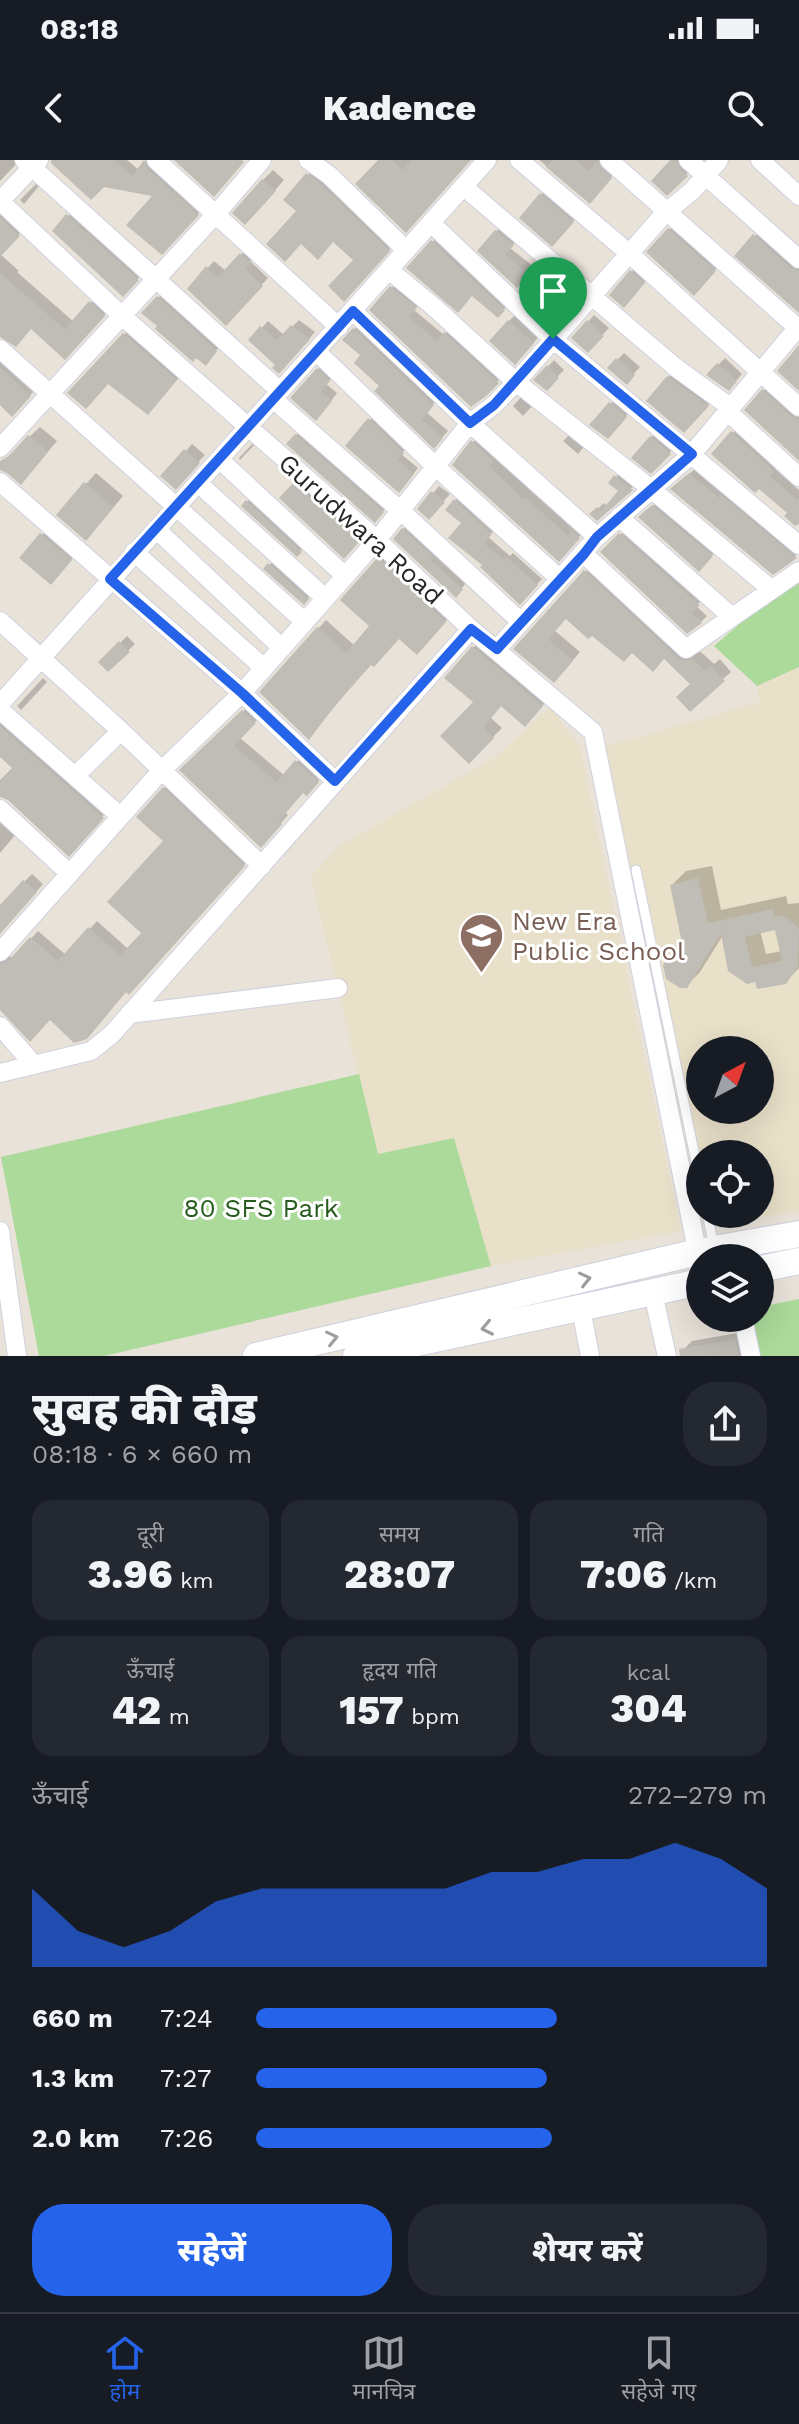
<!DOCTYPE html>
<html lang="hi">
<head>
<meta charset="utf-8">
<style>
  :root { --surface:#171b24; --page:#242831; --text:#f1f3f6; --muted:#9ea1a6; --line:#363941; --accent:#2563eb }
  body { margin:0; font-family:"Work Sans","Noto Sans Devanagari",sans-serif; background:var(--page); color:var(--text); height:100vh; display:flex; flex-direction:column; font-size:30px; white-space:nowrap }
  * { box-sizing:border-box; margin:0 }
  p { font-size:26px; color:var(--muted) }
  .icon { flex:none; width:44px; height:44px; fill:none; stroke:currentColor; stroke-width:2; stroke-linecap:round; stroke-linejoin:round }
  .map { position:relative; height:1196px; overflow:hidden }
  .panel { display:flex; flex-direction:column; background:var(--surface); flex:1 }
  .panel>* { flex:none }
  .needle { width:52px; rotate:41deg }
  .controls { position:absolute; left:686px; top:876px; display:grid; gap:16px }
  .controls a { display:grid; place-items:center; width:88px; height:88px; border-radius:50%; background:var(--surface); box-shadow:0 8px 32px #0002; font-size:40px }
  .pin { position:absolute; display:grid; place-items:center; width:68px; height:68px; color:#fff; margin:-82px -34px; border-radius:50% 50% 50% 0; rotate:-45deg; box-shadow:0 0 8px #0007 }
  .pin .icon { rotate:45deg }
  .round { display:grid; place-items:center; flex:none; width:84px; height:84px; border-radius:32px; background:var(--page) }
  .head { display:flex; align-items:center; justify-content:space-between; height:136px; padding:0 32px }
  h1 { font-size:44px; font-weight:800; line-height:60px }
  .stats { display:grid; grid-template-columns:repeat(3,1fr); gap:12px; height:136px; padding:8px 32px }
  .stats div { display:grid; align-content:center; border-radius:20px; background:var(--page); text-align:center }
  .stats b { font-size:40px; font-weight:800 }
  .stats small { font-size:22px; font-weight:400 }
  .stats p { font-size:22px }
  .chart { height:224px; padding:16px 32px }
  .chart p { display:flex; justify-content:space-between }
  .chart svg { width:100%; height:144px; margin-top:8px; fill:var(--accent); opacity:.7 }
  .button { display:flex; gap:16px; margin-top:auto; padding:16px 32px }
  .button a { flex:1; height:92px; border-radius:32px; background:var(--accent); color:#fff; font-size:32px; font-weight:800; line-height:92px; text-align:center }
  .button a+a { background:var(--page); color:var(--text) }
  ul { padding:0 32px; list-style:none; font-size:26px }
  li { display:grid; grid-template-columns:128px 96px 1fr; align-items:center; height:60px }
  li i { height:20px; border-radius:10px; background:var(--accent) }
  .status { display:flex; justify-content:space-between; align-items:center; height:56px; padding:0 40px; background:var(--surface); direction:ltr }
  .status svg { height:22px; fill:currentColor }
  header { display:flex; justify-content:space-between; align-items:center; height:104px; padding:0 32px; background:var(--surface); font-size:36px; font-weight:800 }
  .tab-bar { display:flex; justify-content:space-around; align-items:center; height:112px; border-top:2px solid var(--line); background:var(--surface); font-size:22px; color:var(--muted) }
  .tab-bar a { display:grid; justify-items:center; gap:4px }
  .tab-bar .on { color:var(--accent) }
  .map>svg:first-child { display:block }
  .education { fill:#e9e0c9; fill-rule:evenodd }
  .green { fill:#acda9a }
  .shadow { fill:#0003; fill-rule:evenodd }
  .building { fill:#c0bcb6; fill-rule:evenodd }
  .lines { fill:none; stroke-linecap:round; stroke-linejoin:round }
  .lane-casing { stroke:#cfd1de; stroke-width:11 }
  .street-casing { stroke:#cfd1de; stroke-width:20 }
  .secondary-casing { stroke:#cfd1de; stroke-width:28 }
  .lane { stroke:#fff; stroke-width:9 }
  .street { stroke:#fff; stroke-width:18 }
  .secondary { stroke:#fff; stroke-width:26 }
  .oneway { stroke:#9e9e9e }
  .route-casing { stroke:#fff; stroke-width:16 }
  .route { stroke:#2563eb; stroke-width:10 }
  .labels { text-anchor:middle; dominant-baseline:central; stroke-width:6; stroke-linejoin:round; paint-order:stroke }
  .street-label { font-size:26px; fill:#272727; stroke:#fff }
  .education-label { font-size:26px; fill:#785e54; stroke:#fff; text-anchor:start }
  .park-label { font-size:26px; fill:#285b1f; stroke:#fff }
</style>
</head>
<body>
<div class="status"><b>08:18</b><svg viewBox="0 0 49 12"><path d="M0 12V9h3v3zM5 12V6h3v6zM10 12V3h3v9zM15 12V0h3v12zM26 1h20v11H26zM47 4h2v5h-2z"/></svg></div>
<header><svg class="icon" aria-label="back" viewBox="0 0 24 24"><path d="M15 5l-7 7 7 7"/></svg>Kadence<svg class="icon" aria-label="search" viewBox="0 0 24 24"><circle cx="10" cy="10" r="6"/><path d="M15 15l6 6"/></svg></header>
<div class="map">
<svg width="799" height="1196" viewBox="0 0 799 1196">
  <rect width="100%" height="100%" fill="#e8e2d9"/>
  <!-- education -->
  <path class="education" d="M799,507V1052L700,1066L604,587L760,542L757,526ZM700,890H760V950H700ZM700,994H760V1054H700Z
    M550,547L580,587L681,1071L491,1106L454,978L377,994L311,717L339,686L494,598Z"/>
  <!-- green -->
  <path class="green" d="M799,413V507L757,526L714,486Z
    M359,914L378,994L454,978L491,1106L104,1196H39L1,997Z
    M799,1139V1196H742L732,1158H760V1147Z"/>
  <!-- shadow -->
  <path class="shadow" d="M0,0H20L0,21Z
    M52,0H127L139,10L146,0H153L204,47L162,92L156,35Z
    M380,0H469L412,64Z
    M539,0H609L618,9L590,41Z
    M672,0H685L693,8L667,33Z
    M315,7L396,82L352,131L356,99L298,50L308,15Z
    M273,10L284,20L256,52L263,20Z
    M41,19L43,21L24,44L20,40Z
    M550,26L581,52L561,75L541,35Z
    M0,39L27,66L0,94L19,111L17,112L74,162L99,134L112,147L65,197L32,167L0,174Z
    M74,50L143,113L123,134L68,56Z
    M677,62L722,102L702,125L669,70Z
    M503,64L519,78L510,88L533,106L523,119L480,90Z
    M762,68L799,101V150L755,76Z
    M439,75L510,142L504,149L409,108Z
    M248,88L256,95L250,101L268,118L226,163L189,129L214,101L226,111Z
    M638,105L650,116L630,138L632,112Z
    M398,121L422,141L414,150L444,175L452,167L504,215L471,245L372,150Z
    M165,131L222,183L212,196L160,166L144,152Z
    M519,151L543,172L525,192L509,161Z
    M594,155L609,168L588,190L574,178Z
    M299,160L315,172L286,205H277L251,180L268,161L284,175Z
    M360,163L439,238L426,252L448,271L440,280L382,225L363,195L345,180Z
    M134,164L186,210L157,242L108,222L70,233Z
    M624,193L640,207L626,222L610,208Z
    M0,195L36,229L12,254L0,242Z
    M725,198L742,214L735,222L709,214Z
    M554,200L564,210L546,228L536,220Z
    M324,203L335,214L326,224L337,233L323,252L293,238Z
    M675,211L714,239L684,270L668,217Z
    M771,223L799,249V298L763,231Z
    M525,233L536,242L523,256L513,246Z
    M617,237L632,249L614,270L592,264Z
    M375,254L408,286L401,294L418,308L404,325L348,286Z
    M739,266L779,303L775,309L799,330V359L714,294Z
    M40,267L57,281L31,312L0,309L3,301Z
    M302,269L388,345L381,354L288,284Z
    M658,270L676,286L651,311V277Z
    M480,274L586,369L566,392L455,305Z
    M569,275L584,287L578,294L563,281Z
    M257,279L259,280L240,300L239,298Z
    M192,284L205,295L175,327L186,291Z
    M696,308L799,393L773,412L679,323Z
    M622,311L637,323L597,358L592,354L604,343L607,346L621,331L611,322Z
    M96,313L123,336L96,368L86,324Z
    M301,317L365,373L351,390L281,338Z
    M439,326L450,334L435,351L420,349Z
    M254,335L307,384L297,394L244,345Z
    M460,335L496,368L488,377L510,396L513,393L542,419L520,442L484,405L455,341Z
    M660,340L718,389L699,409L647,351Z
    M52,364L80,389L61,412L21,398Z
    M409,364L437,390L433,394L467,422L456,435L403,369Z
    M627,369L704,437L696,446L707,456L701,462L602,392Z
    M387,391L453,453L425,484L400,476L371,502L309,578L261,532L326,460L355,486L372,465L379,399Z
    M276,398L314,432L304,442L266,409Z
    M593,404L692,493L701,492L714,504L720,499L731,512L723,519L693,524L664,497L632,491L566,456L554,470L580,492L562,513L516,489Z
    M127,476L135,484L108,510L101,502Z
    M482,478L551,536L533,556L502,544L491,558L502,568L469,601L476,542L447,518Z
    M43,518L47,522L21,550L17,546Z
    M251,544L262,554L240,578L285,616L304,594L325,614L307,633L303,631L285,652L288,655L268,678L182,610Z
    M0,555L110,648L77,685L9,638L0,637V623L14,607L0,594Z
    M171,621L251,697L137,825L50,858L0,847V794L12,797L17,794L38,771L66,795L97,761L127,788L143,772L166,681L164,629Z
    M0,648L21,668L0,693Z
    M712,706L721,750L786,736L788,744L799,743V808L785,822L757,820L723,775L700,812L686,826L683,778L672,725L686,711ZM777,768L782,791L766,794L760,771Z
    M32,714L43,724L0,772V746Z
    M743,1172L751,1196H683L684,1189L692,1181Z"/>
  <!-- building -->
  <path class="building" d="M51,0H114L132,16L144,0L148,9L199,55L162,95L126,65L152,36L104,27L91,40L51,3Z
    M174,0H242L244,2L214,37Z
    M378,0H392L403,10L411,0H471L406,73L355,24Z
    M553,0H576L588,11L597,1L612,18L590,44L546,7Z
    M670,0H676L680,8L688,16L667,36L651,21Z
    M306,13L321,24L390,91L344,142L328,126L353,100L333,82L318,100L301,84L285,102L266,84L296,51L283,40Z
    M262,19L276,31L245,65L232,53Z
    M540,33L574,62L552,87L519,58Z
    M66,54L139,120L123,137L52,71Z
    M0,57L20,76L0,97Z
    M668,68L716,111L694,136L646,92Z
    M495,70L514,85L505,95L528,113L517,128L477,91Z
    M753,74L791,108L799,111V153L734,96Z
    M431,80L505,150L498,158L472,136L458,153L406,108Z
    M240,93L251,103L245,109L263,126L226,166L187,129L206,106L218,117Z
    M630,110L645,123L624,148L609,135Z
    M0,113L65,169L89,141L105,156L65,200L31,169L16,187L0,177Z
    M390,126L417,148L409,157L437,181L444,172L499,223L486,236L471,247L369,150Z
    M157,136L217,191L206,206L196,198L193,202L155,169L157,166L141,153Z
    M508,160L534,183L515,205L489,181Z
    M587,160L604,176L588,193L571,178Z
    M291,165L310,179L279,214L272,208L275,205L248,180L260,166L277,180Z
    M353,168L434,245L422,260L443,278L434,289L374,231L379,226L354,203L360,195L342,180Z
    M123,173L177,220L148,255L108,224L86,249L67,233Z
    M799,185V231L777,211Z
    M616,198L635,215L627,225L607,208Z
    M717,203L737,221L729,231L706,215Z
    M547,205L559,218L547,231L533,220Z
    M0,207L31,236L12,257L0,245Z
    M317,208L330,221L321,232L332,241L316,261L290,238Z
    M667,216L709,246L684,273L646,241Z
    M762,229L791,256L799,259V301L744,250Z
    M609,242L627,257L608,279L589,265Z
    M368,258L404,293L398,300L414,314L399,333L345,286Z
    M731,271L774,311L770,316L797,340L799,338V364L795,366L784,356L787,353L759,329L755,333L711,294Z
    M295,274L384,352L375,363L286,284Z
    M28,275L48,292L21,325L7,313L0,310V301L9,296Z
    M650,276L671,294L651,314L631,298Z
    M471,280L494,301L490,307L523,339L525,337L568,376L572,371L580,378L559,402L452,305Z
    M184,289L200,303L176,330L160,316Z
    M689,313L719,338L721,335L797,398L773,415L670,329Z
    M614,315L633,330L597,361L589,354L597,347L601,351L618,331L608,323Z
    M84,322L114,347L86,381L56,355Z
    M293,323L360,381L344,399L279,338Z
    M431,331L445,342L429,360L417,349Z
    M454,339L492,374L484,383L504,400L506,397L538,425L520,445L480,407L482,405L448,378L461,363L445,350Z
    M246,340L302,392L297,397L241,346Z
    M652,345L713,396L699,412L638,357Z
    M402,368L433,397L430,400L463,429L456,438L393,379Z
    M40,373L72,400L51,425L19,398Z
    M619,373L700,445L691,453L702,463L687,474L600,392Z
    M378,397L446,462L417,495L399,479L374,507L371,505L332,549L309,580L259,532L317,467L346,493L369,466L340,440Z
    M268,403L309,439L304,445L263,409Z
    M584,410L678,498L683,501L693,499L705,511L711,506L725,521L690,552L676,537L690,524L664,499L653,512L632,493L624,502L592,476L588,479L566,459L548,479L573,501L554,523L513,489Z
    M119,481L130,492L108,512L98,502Z
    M472,486L543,546L525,567L501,546L484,567L494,578L469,604L440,576L473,542L444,518Z
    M242,550L256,563L234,586L277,622L295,600L319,622L307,636L303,633L279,661L282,664L261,688L179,610Z
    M0,566L104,658L69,697L8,640L0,637V620L12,608L0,597Z
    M163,627L245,706L129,835L126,832L87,879L74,883L50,860L30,882L0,850V804L9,800L30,777L58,801L88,767L119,795L122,794L141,773L107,742L163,681L136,657Z
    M698,718L708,763L773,749L774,757L783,755L799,768L798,807L786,824L757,829L755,822L747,824L728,811L721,774L687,828H680L666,819L663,805L681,778L670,725ZM775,770L782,801L752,807L745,777Z
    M23,720L37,732L0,774V745Z
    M735,1179L739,1196H680L679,1189Z"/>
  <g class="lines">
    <defs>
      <path id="lane" d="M636,710L700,1021
        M707,1054L714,1086"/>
      <path id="street" d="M24,0L280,231
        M156,0L339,167
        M308,0L329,15L406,90
        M519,0L630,94L799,247
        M609,0L799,169
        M688,0L799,99
        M760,0L799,36
        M464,27L675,207L730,247
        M0,41L121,155L377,380L471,469L593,572L699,1100
        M0,41L39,0
        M431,63L553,179L799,385
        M389,110L434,147L516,222L650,328L771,429
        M353,151L470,263L597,377
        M0,189L305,462
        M317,192L436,307L560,419
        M273,239L401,351L521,462
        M727,251L799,317
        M0,288L215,55L262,0
        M219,299L345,416
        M0,322L242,533L335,621
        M198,323L325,438
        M619,357L731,456
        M156,369L282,488
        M134,392L264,508
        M584,394L686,489L799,411
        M0,461L121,571L262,706
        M497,489L597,377L692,294L799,166
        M0,544L487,0
        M0,550L120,656
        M75,616L121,571
        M0,649L70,714
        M0,792L161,611L242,533L377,380L470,263L494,245L516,222L665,53L692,31L719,0
        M129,854L338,828
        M0,866L34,905
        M0,913L91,891L112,874L471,469
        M0,1071L17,1196
        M653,1133L667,1196
        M581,1149L590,1196
        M743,1158L751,1196"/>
      <path id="secondary" d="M760,1109L799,1101
        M256,1196L698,1092L799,1074
        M356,1196L700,1122"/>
    </defs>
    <!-- lane casing -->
    <use href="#lane" class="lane-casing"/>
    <!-- street casing -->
    <use href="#street" class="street-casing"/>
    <!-- secondary casing -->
    <use href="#secondary" class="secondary-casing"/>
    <!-- lane -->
    <use href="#lane" class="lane"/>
    <!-- street -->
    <use href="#street" class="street"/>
    <!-- secondary -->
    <use href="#secondary" class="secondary"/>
  </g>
  <!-- one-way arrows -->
  <defs><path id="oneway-chevron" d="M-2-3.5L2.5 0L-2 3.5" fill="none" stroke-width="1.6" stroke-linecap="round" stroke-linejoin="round" transform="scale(2)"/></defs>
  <g class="oneway">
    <use href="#oneway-chevron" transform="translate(585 1119) rotate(-13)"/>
    <use href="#oneway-chevron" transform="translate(487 1168) rotate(168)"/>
    <use href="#oneway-chevron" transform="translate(332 1178) rotate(-13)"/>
  </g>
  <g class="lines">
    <defs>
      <path id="route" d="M353,151L470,263L494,245L553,179L692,294L597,377L584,394L497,489L471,469L335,621L242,533L110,419Z"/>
    </defs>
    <!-- route casing -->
    <use href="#route" class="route-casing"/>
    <!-- route -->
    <use href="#route" class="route"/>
  </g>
  <!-- icons -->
  <defs>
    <symbol id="school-pin" viewBox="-11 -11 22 30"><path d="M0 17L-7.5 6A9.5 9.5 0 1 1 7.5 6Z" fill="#8d6e63" stroke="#fff"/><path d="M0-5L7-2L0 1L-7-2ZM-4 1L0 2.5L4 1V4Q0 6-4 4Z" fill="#fff"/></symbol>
  </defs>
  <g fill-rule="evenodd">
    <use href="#school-pin" x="456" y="750" width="51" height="69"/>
  </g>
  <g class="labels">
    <!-- street labels -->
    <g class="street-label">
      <text transform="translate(361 369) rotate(42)">Gurudwara Road</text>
    </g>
    <!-- education labels -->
    <g class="education-label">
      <text x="512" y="761">New Era<tspan x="512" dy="30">Public School</tspan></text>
    </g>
    <!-- park labels -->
    <g class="park-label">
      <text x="261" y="1048">80 SFS Park</text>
    </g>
  </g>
</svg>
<div class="controls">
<a><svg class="needle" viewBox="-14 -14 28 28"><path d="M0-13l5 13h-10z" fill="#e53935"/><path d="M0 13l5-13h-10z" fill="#9ea1a6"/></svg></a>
<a><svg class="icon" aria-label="locate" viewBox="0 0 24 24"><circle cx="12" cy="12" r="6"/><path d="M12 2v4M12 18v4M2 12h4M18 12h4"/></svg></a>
<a><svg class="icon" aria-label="layers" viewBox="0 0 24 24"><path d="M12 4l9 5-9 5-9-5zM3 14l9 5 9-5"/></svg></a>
</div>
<div class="pin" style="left:553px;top:179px;background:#1e9e55"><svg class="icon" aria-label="arrive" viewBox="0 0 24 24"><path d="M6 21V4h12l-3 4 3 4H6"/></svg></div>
</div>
<section class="panel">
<div class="head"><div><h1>सुबह की दौड़</h1><p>08:18 · 6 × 660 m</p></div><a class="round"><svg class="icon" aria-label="share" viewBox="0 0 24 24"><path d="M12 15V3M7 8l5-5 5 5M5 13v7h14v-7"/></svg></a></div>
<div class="stats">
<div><p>दूरी</p><b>3.96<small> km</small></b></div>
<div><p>समय</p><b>28:07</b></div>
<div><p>गति</p><b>7:06<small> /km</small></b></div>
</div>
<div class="stats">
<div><p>ऊँचाई</p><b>42<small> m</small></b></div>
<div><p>हृदय गति</p><b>157<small> bpm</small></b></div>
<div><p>kcal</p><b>304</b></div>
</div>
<div class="chart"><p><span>ऊँचाई</span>272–279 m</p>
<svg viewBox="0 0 160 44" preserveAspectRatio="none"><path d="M0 44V20L10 33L20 38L30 33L40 24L50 20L60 20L70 20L80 20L90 20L100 15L110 15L120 11L130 11L140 6L150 11L160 20V44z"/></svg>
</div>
<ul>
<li><b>660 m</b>7:24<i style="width:59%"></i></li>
<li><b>1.3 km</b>7:27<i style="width:57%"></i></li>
<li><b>2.0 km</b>7:26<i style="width:58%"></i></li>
</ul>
<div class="button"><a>सहेजें</a><a>शेयर करें</a></div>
</section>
<nav class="tab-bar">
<a class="on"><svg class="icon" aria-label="home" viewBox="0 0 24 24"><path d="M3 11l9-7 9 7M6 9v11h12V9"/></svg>होम</a>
<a><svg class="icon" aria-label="map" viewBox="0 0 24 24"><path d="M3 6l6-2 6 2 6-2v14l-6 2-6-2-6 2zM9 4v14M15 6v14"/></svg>मानचित्र</a>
<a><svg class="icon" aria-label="saved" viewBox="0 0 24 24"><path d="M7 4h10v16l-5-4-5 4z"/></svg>सहेजे गए</a>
</nav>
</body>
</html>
